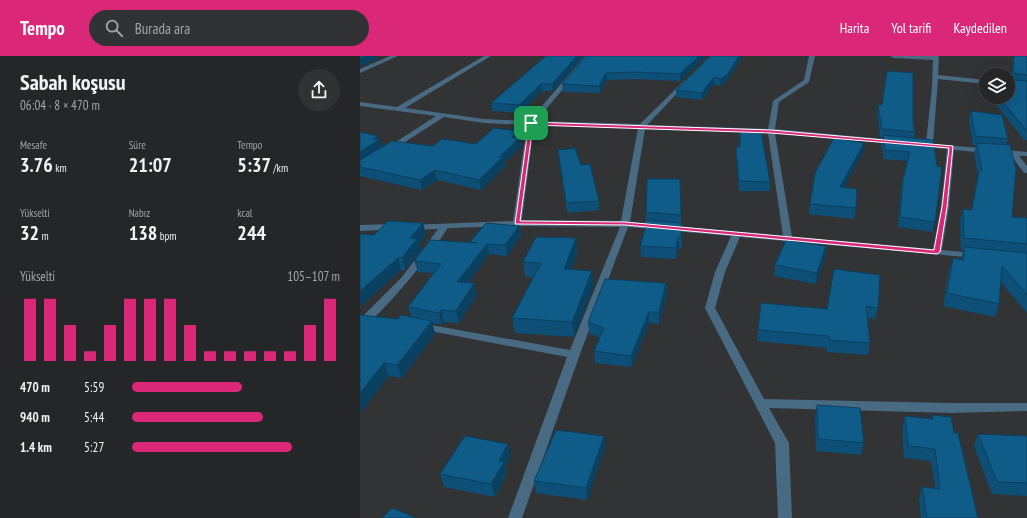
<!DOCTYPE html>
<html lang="tr">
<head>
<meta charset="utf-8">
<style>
  :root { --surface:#252628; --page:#313234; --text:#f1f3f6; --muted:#a3a5a8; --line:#424345; --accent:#db2777 }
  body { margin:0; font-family:"PT Sans Narrow",sans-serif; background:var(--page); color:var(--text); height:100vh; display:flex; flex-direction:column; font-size:15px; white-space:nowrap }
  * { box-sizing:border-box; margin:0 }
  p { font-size:13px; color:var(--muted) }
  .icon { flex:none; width:22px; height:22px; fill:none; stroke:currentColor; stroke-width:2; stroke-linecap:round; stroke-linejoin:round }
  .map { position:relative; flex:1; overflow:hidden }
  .sheet { display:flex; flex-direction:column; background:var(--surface); width:360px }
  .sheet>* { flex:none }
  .fabs { position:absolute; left:619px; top:12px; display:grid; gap:8px }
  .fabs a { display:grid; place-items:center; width:36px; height:36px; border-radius:50%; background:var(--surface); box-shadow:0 4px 16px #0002,0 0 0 1px var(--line); font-size:20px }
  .pin { position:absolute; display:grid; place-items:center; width:34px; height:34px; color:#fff; margin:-17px; border-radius:8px; box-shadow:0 2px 6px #0006 }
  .round { display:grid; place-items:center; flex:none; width:42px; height:42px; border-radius:21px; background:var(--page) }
  .head { display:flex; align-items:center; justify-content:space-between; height:68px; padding:0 20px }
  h1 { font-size:22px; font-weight:600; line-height:30px }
  .stats { display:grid; grid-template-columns:repeat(3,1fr); gap:6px; height:68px; padding:4px 20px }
  .stats div { display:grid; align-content:center }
  .stats b { font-size:20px; font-weight:600 }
  .stats small { font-size:11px; font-weight:400 }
  .stats p { font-size:11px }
  .chart { height:112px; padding:8px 20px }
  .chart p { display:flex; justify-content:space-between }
  .chart svg { width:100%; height:72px; margin-top:4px; stroke:var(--accent); stroke-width:6 }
  ul { padding:0 20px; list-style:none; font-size:13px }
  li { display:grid; grid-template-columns:64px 48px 1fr; align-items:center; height:30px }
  li i { height:10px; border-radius:5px; background:var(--accent) }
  header { display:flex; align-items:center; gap:24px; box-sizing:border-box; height:56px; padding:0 20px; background:var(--accent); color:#fff }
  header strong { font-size:19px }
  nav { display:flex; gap:22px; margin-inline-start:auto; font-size:14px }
  .search { width:280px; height:36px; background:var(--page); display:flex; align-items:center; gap:10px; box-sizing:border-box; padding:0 14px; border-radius:22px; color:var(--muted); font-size:15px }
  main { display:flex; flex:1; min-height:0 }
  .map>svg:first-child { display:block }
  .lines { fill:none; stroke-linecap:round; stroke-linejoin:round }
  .minor { fill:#486a83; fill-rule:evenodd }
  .wall { fill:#0d4f76 }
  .shaded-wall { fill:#0a4060 }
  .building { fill:#0f5c89; stroke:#0a4060 }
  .route { fill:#db2777; stroke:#fff; fill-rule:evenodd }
</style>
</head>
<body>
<header>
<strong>Tempo</strong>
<div class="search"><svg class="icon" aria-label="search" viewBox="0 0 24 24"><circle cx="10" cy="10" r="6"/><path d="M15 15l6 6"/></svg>Burada ara</div>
<nav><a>Harita</a><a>Yol tarifi</a><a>Kaydedilen</a></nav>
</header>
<main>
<section class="sheet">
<div class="head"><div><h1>Sabah koşusu</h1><p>06:04 · 8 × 470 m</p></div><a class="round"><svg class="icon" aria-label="share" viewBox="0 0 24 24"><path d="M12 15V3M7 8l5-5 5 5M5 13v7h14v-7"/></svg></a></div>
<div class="stats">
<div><p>Mesafe</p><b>3.76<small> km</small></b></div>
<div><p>Süre</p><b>21:07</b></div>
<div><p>Tempo</p><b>5:37<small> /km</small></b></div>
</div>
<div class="stats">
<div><p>Yükselti</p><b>32<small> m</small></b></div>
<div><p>Nabız</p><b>138<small> bpm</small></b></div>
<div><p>kcal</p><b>244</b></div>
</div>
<div class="chart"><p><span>Yükselti</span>105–107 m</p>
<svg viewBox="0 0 160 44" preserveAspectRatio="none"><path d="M5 44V6M15 44V6M25 44V22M35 44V38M45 44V22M55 44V6M65 44V6M75 44V6M85 44V22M95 44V38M105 44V38M115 44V38M125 44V38M135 44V38M145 44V22M155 44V6"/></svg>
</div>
<ul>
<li><b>470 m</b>5:59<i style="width:53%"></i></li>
<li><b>940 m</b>5:44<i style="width:63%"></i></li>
<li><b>1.4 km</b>5:27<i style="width:77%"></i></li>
</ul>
</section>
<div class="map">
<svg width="667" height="462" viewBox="0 0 667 462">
  <rect width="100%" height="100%" fill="#313335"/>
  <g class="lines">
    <!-- minor -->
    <path class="minor" d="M30,0H38L0,17V13Z
      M124,0H131L45,52L124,63L169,65L225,0H231L176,65L280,68L325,24L328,26L327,27L287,69L408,73L413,45L444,24L449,0H455L449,26L419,46L415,73L534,84L538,86L534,88L415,77L432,181L573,193L581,151L587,93L562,91L558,89L559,87H566L572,31L573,4L533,2L530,0H579L578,19L626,24V28L578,23L573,88L667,96V100H659L667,110V117H664L651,99L594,94L589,151L582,194L614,197L617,198L619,200L617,202L380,181L365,216L355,252L404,343L592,347H667V355L592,357L409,352L429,387L432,462H418L415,387L345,252L355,216L371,180L268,171L220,298L162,462H148L207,301L60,273L55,270L60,267L210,294L260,171L157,170L88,172C67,203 44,231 19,257C13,262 7,270 0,272V263L42,221L78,173L52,174L48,171L49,169L153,165L167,69L124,67L84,61L31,95L27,93L28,91L76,60L0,50V46L37,51ZM174,69L278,72L261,165L162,164ZM285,73L408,77L423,180L270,166Z
      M648,26L667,28V32L648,30Z
      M34,168L38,171L37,173L0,175V169Z"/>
  </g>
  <!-- wall -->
  <path class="wall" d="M186,0H224L193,35H182L160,57L132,55L131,47Z
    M226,0H346L320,25L277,23L247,24L240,37L203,36L202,28Z
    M350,0L367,25L360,30L354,28L342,44L316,41V34Z
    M653,0H667V84H664L634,46L635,41H648L650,39L652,25H651Z
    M518,49L553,68L555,76L554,82L575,166L572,176L538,171L541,133L547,105L524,103L521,88L523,81H520L517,57Z
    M611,55L648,83L646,89L652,161L667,162V257L641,226L639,248L635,261L583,250L589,215L593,202L601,204L603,194H601L600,165L603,153L611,154L618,120L614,97L616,90L613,89L609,64Z
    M380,74L410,126V135H379L376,100V91H380Z
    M159,75L161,91L145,106L146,110L121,134L77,124L62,134L0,120V111L19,83L22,91L116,88Z
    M198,94L221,109L239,145V154L207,157Z
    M503,96L484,131L496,152L494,163L449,158L450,148Z
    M320,123L322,192H319L316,203L281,201L280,190L285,174L286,164V156Z
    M63,167L66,179L59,188L61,194L45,214H41L0,251V178L14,179Z
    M159,170L161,180L147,200L129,198L108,227H114L117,239L99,267L84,266L82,269L72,267L75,278L42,322L29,320L0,357V259L38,263L51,261L48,251L73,217L58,216L54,205Z
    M466,190L465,201L456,228L414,220L415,209Z
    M218,196L211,213L234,229L214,281L155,277L152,262L174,221H165L163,206Z
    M474,213L518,252L515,263L507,262L510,287L508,299L467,296V292L397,285L398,274L467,253Z
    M306,227L307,238L299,268L289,267L272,311L235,307L234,295L240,282L229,277L228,266Z
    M457,349L504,387L501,399L456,395L455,361Z
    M572,359L594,377L618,462H561L559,443L562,431L575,432L571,405L544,402L542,372L545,360L571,363Z
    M618,378L667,380V440L632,438L614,390Z
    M244,380L245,392L227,444L176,437L174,425Z
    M151,400L145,412L147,418L135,441L84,431L80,418Z"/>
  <!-- shaded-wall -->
  <path class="shaded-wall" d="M7,0H16L17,3L0,11V3Z
    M217,0H224L193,35L192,28Z
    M339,0H346L320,25V18Z
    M379,0H383L367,25L360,30L361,23Z
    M246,17L247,24L240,37L239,30Z
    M354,21V28L342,44V37Z
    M181,28L182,35L160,57L159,49Z
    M159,75L161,91L145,106L146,110L121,134L119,124L139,101L152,81Z
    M18,80L19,84L20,83L23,93L0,107V96L13,83Z
    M504,87L503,96L479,141L480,131Z
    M75,114L77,124L62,134L60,124Z
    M63,167L66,179L59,188L61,194L45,214L42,202L50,182Z
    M159,170L161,180L147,200L145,189Z
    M318,181L319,192L316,203V192Z
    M216,182L218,196L205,227L204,213Z
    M127,188L129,198L100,237L97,226Z
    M466,190L465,201L456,228L457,217Z
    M38,202L41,214L0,251V235Z
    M232,215L234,229L214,281L212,266Z
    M114,227L117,239L99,267L96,255Z
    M306,227L307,238L299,268V256Z
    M81,254L84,266L82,269L79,257Z
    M289,256V267L272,311L271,300Z
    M72,265L75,278L42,322L37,309Z
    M24,307L29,320L0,357V337Z
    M244,380L245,392L227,444L226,432Z
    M148,388L151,400L145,412L147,418L135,441L131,428L139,405Z"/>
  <!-- building -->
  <path class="building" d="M0,0H7L0,3Z
    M186,0H217L192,28H181L159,49L131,47Z
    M226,0H339L320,18L276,16L246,17L239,30L202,28Z
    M350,0H379L367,19L361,23L354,21L342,37L316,34Z
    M654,0H667V19L653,17Z
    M527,15L553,17V68L555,76L522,73L518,49H522Z
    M653,24L667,25V75L639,41H648V39H652Z
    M611,55L642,59L648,83L615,80Z
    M134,72L159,75L152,81L160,82L139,101L144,100L119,124L75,114L60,124L0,111V104L32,85L73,90L82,83L116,88Z
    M380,74L401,75L410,126L379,125L376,91H380Z
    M0,76L18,80L13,83H20L0,96Z
    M523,79L573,84L577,110L582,111L575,166L540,161L543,123L550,96L525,94Z
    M474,82L504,87L480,131L497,133L496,152L450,148L455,117Z
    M617,87L650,89L656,113L652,161L667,162V188L604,182L603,153L612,154L619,115H622Z
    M215,92L221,109L230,108L239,145L206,147L198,94Z
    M287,123H320L321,159L286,156Z
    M285,164L321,167V181H318L316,192L280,190L285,174Z
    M28,165L63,167L50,182L57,183L42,202H38L0,235V178L14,179Z
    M126,167L159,170L145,189L127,188L97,226L114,227L96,255L81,254L79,257L48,251L81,208L54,205L70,184L118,187L110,186Z
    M176,181L216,182L204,213L232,215L212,266L152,262L181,207L163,206Z
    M426,184L466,190L457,217L415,209Z
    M604,191L667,197V239L642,210L639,248L587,237L593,202L604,204Z
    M474,213L520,219L518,252L506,250L510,287L469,284V280L398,274L401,247L467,253Z
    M245,223L306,227L299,256H289L271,300L234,295L244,272L228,266Z
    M0,259L38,263L41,259L72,265L37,309L24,307L0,337Z
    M457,349L500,352L504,387L458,383Z
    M572,359L591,361L594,377H598L618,462H567L562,431L580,433L575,393L548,390L545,360L573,363Z
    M196,374L244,380L226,432L174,425Z
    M618,378L667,380V427L637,426Z
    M105,380L148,388L139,405L144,406L131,428L80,418Z
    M32,452L56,462H22Z"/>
  <!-- route -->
  <path class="route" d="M171,66L411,74L593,90L587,151L580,196L577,198L265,169L155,168L169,67ZM173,69L411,77L589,92L582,151L574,194L265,166L160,165Z"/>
</svg>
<div class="fabs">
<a><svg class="icon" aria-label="layers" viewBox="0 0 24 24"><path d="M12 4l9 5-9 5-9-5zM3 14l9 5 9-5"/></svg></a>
</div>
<div class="pin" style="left:171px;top:67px;background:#1e9e55"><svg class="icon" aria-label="arrive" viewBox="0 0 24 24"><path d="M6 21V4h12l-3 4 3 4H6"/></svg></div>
</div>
</main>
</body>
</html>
